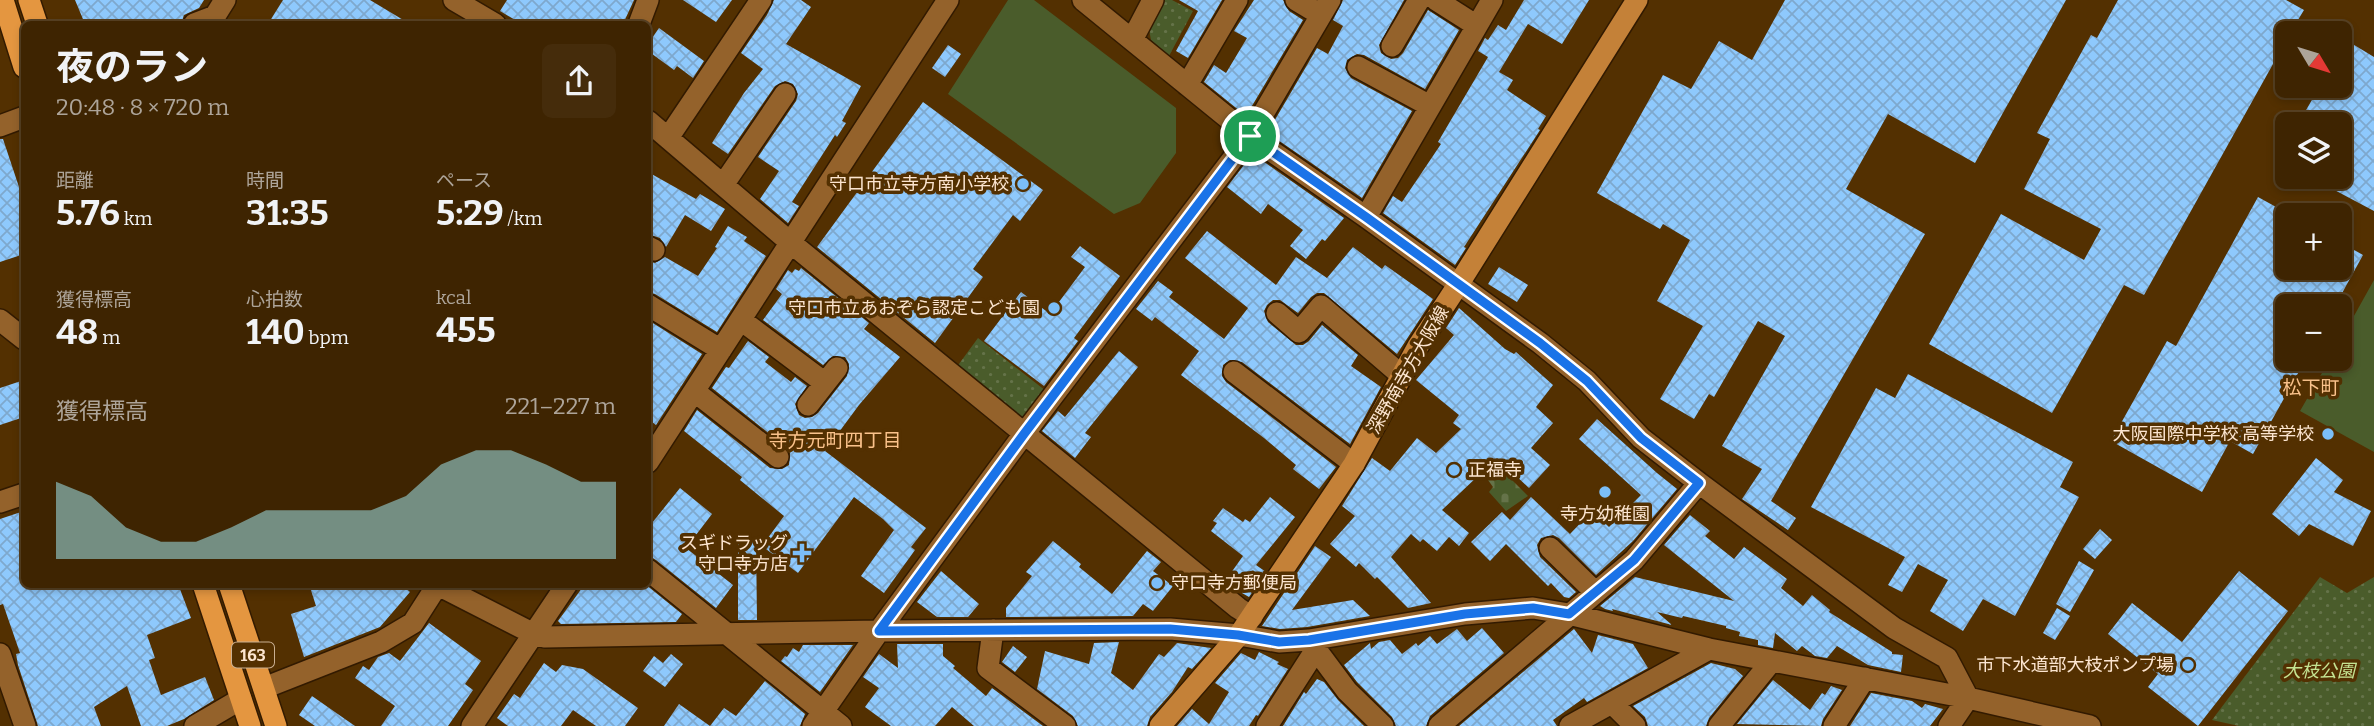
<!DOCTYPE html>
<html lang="ja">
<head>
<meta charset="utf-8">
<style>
  :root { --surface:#3e2401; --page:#452c0b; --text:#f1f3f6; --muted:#ada499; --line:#574123; --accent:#8bbbb9 }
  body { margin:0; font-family:Bitter,"Noto Sans JP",serif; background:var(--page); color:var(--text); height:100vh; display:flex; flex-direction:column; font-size:26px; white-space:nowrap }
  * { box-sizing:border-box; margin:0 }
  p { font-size:23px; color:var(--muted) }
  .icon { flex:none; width:38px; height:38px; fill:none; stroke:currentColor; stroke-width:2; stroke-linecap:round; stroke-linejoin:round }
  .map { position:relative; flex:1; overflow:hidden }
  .side { position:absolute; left:21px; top:21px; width:630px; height:567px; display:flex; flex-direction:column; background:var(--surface); border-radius:10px; box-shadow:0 4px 10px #0003,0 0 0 2px var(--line) }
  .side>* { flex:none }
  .needle { width:46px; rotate:128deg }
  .controls { position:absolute; left:2275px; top:21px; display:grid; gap:14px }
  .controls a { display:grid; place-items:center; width:77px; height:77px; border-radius:10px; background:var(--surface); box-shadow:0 4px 10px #0003,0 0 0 2px var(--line); font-size:35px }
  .pin { position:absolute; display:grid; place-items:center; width:60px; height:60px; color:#fff; margin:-30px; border:4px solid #fff; border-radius:50%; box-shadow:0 2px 7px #0007 }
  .round { display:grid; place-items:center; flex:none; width:74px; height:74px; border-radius:10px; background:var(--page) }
  .head { display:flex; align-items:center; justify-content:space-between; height:119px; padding:0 35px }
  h1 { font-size:38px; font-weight:700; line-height:52px }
  .metrics { display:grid; grid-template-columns:repeat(3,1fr); gap:10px; height:119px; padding:7px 35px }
  .metrics div { display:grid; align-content:center }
  .metrics b { font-size:35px; font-weight:700 }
  .metrics small { font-size:19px; font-weight:400 }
  .metrics p { font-size:19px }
  .chart { height:196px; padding:14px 35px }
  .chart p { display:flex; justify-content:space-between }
  .chart svg { width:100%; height:126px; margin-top:7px; fill:var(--accent); opacity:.7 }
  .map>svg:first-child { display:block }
  .grass { fill:url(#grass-dots) }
  .cemetery { fill:url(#cemetery-stones) }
  .garden { fill:#4a5c2b }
  .building { fill:url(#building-cross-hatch) }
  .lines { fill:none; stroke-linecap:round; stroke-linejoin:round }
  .minor-casing { stroke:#321a00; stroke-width:24 }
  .major-casing { stroke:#321a00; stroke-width:24 }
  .highway-casing { stroke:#321a00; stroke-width:24 }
  .minor { stroke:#94622b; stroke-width:21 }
  .major { stroke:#c48138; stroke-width:21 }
  .highway { stroke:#e49640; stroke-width:21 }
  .route-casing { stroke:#fff; stroke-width:14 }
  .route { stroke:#1a73e8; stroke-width:9 }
  .poi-dot { fill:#7bbef8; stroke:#533001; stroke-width:2.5 }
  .labels { text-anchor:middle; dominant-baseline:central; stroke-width:7; stroke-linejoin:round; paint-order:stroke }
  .shield { fill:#533001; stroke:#c9af92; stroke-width:2 }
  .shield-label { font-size:16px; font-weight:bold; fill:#fce5d0 }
  .poi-label { font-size:18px; fill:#fce5d0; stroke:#533001; text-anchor:end }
  .street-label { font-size:18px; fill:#fce5d0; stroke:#533001 }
  .park-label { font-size:18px; font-style:italic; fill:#c4e392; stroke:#533001 }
  .neighbourhood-label { font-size:19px; fill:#fac28b; stroke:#533001 }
</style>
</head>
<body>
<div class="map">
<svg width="2374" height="726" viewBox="0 0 2374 726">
  <defs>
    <pattern id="grass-dots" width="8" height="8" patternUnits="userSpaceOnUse" patternTransform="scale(1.75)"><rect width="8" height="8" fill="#4a5c2b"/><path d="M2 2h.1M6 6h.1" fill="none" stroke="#657349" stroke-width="1.8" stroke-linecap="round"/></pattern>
    <pattern id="cemetery-stones" width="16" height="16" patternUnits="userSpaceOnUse" patternTransform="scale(1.75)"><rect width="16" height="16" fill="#4a5c2b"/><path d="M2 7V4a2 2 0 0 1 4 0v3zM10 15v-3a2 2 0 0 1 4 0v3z" fill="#657349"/></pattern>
    <pattern id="building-cross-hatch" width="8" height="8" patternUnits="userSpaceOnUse" patternTransform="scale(1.75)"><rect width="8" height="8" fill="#8ec9fd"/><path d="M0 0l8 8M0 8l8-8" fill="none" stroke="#7ea8cd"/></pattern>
  </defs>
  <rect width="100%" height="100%" fill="#533001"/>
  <!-- grass -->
  <path class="grass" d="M1162,0H1172L1193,11L1169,56L1151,40L1148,24Z
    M978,338L1046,391L1026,417H1019L956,368Z
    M2320,577L2347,593L2374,577V726H2239L2212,720Z"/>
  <!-- cemetery -->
  <path class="cemetery" d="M1499,467L1528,496L1506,511L1489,492L1493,487L1488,480Z"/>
  <!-- garden -->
  <path class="garden" d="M1008,0H1034L1176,108V153L1140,203L1114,214L948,94Z
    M2374,280V452L2300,411L2330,359H2340V341Z"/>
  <!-- building -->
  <path class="building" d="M75,0H204L199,8L184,15L181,24H85Z
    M283,0H370L410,24H268Z
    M507,0H634L623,24H522L500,11Z
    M683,0H732L716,22Z
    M774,0H801L811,7L786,44L861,86L842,121L846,123L837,137L835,135L792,202L799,206L788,223L760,199L779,171L758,157L796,101L798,94L793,84L785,81L775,86L728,154L712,143L744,93L763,69L741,53L767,15Z
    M1179,0H1222L1188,58L1176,51L1198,11Z
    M1254,0H1283L1289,11L1303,20L1246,116L1204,82L1214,65L1226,73L1247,38L1234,31Z
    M1343,0H1404L1379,45L1381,53L1391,59L1398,58L1403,53L1428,10L1459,30L1425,89L1364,55L1357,54L1347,60L1345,68L1351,78L1412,111L1362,198L1275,138L1277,135L1269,130L1317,48L1328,54L1343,26L1333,20Z
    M1524,0H1589L1562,44L1528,24L1499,72L1513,80L1507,90L1546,116L1538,129L1540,130L1464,247L1466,248L1455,265L1383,213L1393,196L1402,202L1441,144L1438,142L1488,57L1478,51L1485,38L1488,40L1498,25L1506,30Z
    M1785,0H2066L1975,163L1888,114L1846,189L1925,234L1771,501L1796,518L1788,530L1742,499L1762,469L1722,446L1785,336L1758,321L1714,397L1709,394L1694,419L1660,399L1703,326L1657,301L1690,240L1663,224L1660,229L1597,193L1663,75L1691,89L1719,41L1752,60Z
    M2118,0H2286L2304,10L2290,33H2287V39L2144,295L2124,285L2052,413L1929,344L2001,214L2084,260L2101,229L2024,189L2050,139L2037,133L2091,35L2097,38Z
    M659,28L704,61L693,78L677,66L674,70L648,51V44Z
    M2346,40L2374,57V211L2310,177H2340V124H2298L2320,86H2340V51Z
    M948,45L961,54L945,77L932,68Z
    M923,102L1043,190L1020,221L1013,215L973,269L983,277L935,343L817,247Z
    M0,139H3L24,202V254L0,262Z
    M1251,156L1258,161L1260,159L1344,218L1325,241L1322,239L1306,259L1290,246L1303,230L1268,204L1261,214L1227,187Z
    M648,172L696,199L700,194L725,209L711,231L685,215L666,247L660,238L648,234Z
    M2258,197L2287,213V268H2340V242L2363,255L2335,306H2287V359H2306L2253,454L2230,441L2202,492L2111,441L2167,341L2176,346Z
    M728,226L747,237L744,241L766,256L717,332L655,294L648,292V261L655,263L665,257L698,276L717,248L715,247Z
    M1207,231L1276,285L1296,257L1327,278L1353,247L1382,269L1385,265L1433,299L1397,354L1324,293H1317L1311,297L1298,313L1280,300H1273L1267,305L1264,311L1268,322L1296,345H1303L1309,341L1322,325L1358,355L1351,366L1381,387L1350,444L1242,362L1230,360L1223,365L1222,376L1226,382L1336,467L1319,489L1293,469L1296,465L1264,438L1181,375L1199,351L1155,317L1152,321L1136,309L1158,281L1173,292L1169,297L1224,339L1248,308L1185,258Z
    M1080,246L1120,276L1074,338L1078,341L1044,386L984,341L1021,292L1050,314L1085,267L1071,257Z
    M1499,267L1528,285L1517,302L1488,284Z
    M801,268L869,323L864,329L900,357L859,405L825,451L926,528L911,547L915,550L884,593L861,576L894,530L883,519L854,497L798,573L762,546L784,516L740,480L742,477L684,431L697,410L770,468L782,469L789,465L790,453L786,447L712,388L726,367L729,368L748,341L769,357L765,362L791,382L795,377L807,386L795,404L799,415L805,418L812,417L818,413L847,376L849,364L845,357L833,356L823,365L763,320L782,294L776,289L788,270L792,273L795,269L799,271Z
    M1459,308L1505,349L1514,354L1516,352L1553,385L1536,407L1553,423L1531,448L1550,465L1529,488L1497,458L1442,510L1469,533L1459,546L1449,537L1437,551L1423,539L1420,542L1411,534L1391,557L1431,603L1408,608L1377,577L1375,579L1359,563L1356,567L1330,544L1355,516L1342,506L1372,458L1390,471L1417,438L1436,453L1461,429L1453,423L1459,415L1416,380L1454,335L1446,328Z
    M648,320L702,354L656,425L648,419Z
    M1119,351L1138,367L1085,433L1091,437L1075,458L1042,431L1058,411L1065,417Z
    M1908,374L2073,462L2060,487L2079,497L2015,616L1983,599L1963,631L1930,611L1948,580L1918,564L1902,592L1888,585L1905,557L1811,507L1876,388L1895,398Z
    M24,380V417L0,425V388Z
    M1597,419L1657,473L1677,489L1633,541L1596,575L1559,538L1553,535L1541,538L1537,545L1540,557L1576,592L1569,598L1564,597L1551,583L1548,586L1506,544L1490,561L1471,542L1502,512L1510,520L1531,497L1570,534L1592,511L1609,527L1641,495L1579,439Z
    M2316,458L2343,480L2334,492L2371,511L2353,546L2309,524L2299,536L2272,514Z
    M680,488L712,514L686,548L733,585L716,608L656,560L648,555V528Z
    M1270,497L1295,517L1256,565L1266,572L1249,597L1242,593L1245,589L1228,577L1243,556L1211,531L1217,523L1213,521L1223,508L1243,522L1245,519L1250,522Z
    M24,511V584H178L191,618L147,635L155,658L149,660L161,695L205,677L214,700L184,719L167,726H141L127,686L94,707L101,726H38L18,665L16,654L20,653L3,604L0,605V519Z
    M1690,515L1710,531L1705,536L1734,559L1744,547L1787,579L1781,588L1803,606L1812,595L1830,610L1829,612L1892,652V654L1903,655L1901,672L1868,665L1837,646L1827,658L1815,656L1802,646L1797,651L1775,633L1773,648L1758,645V640L1739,636L1740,632L1726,628V626L1683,616L1682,618L1657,612L1672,625L1612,609L1613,611L1605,609L1600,606L1635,577L1734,601L1664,545Z
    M2100,529L2112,540L2095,559L2083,549Z
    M738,539H756L757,620H738Z
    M1053,541L1081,564L1079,567L1112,594L1147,551L1161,562L1153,571L1173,586L1153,611L1143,604L1133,616L1006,617V608L1032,576L1026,572Z
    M1315,546L1331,557L1292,610L1353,600L1370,616L1307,627L1280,629L1262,626Z
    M2079,561L2094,570L2070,612L2056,604Z
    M941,571L979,604L968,617H937L917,602Z
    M2239,571L2288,611L2198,726L2148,687L2158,674L2108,634L2132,603L2182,642Z
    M309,584H401L410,592L380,627L304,657L291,614L316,606Z
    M585,584H645L682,614L676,622L561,624L558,621Z
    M2057,608L2070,616L2055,640L2043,633Z
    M429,623L481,661L465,684L473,690L448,726H381L395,706L355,678L363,666L369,670L378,657L389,653L400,661Z
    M1482,628L1504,653L1430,716L1426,726H1396L1392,717L1357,682L1344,665L1370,643L1371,649L1379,642L1390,640L1402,654L1416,643L1418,646L1430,636L1437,644L1457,629L1467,641Z
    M1574,629L1592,653L1598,635L1633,644L1648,668L1587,702L1584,698L1553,720L1557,726H1459Z
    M1119,642L1111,673L1133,690L1159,654L1164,657L1177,643L1211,648L1192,669L1188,667L1172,692L1150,717L1147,726H1078L1073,716L1037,689L1045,651L1089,664L1094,643Z
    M897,644H943V656L955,666L953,668L986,696L992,688L1043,726H974L952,707L935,726H891L865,707L879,688L863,677L879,654L898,668Z
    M803,645H853L820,692L781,661L785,656L787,657L793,648L799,652Z
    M1013,646L1027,657L1015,672L1002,662Z
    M1259,652L1279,662L1277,664L1288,669L1258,716L1256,715L1249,726H1177L1192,709L1209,724L1229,692L1215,683L1241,653L1255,660Z
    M671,654L683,664L665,687L643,671L654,656L663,663Z
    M544,663L556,672L562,665L583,669L638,708L625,726H596L573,710L561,726H508L497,718L514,694L520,698Z
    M1711,663L1735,669L1743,676L1709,718L1706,726H1648L1645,717L1633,706Z
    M1317,679L1324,682L1338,700L1364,726H1283L1304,692L1306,694Z
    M1773,680L1810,710L1822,693L1825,695L1831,686L1842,690L1823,719L1821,726L1737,724Z
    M765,681L805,714L800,726H710L724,708L736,716Z
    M1871,693L1912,701L1922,708L1925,704L1943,709L1930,726H1850Z
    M312,696L355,726H315L299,715Z
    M679,704L710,726H664Z"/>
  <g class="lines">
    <defs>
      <path id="minor" d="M454,0L495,24
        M1083,0L1250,136L1366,217L1540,343L1587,381L1641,438L1699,483L1894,628L1947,658L1968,698L1949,726
        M1296,0L1321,15
        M1436,0L1477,26
        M194,24L215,16L225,0
        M639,24L648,0
        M1132,40L1153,0
        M1392,46L1419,0
        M1358,67L1430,106
        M1187,85L1237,0
        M648,121L791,243L1238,608L1252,617
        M0,126L24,117
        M668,138L761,0
        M723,185L785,94
        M1366,217L1492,0
        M648,247L654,250
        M648,305L721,350
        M1277,313L1299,332L1321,306L1401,375
        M0,320L24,339
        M741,320L825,383
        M1234,372L1354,464
        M694,391L778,457
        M808,405L837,368
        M648,462L948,0
        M0,502L24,494
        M1550,548L1595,592
        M648,570L841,726
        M436,584L534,634L545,637L879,631L1170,629L1239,635L1279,642L1309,640L1465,614L1533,608L1569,614L1709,649L1968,698L2090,726
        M993,630L988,668L1065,726
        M1309,640L1347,691L1383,726
        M0,654L25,726
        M264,688L381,642L413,623L438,584
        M1612,703L1635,726
        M195,726L241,699
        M472,726L567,584
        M813,726L879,631L1024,434L1250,136L1330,0
        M1267,726L1315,651
        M1439,726L1634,560L1699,483
        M1570,726L1709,649
        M1719,726L1771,662
        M1834,726L1865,678"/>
      <path id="major" d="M1160,726L1239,635L1354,464L1418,346L1458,285L1637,0"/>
      <path id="highway" d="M3,0L24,67
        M29,0L37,24
        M203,584L250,726
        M229,584L276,726"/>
    </defs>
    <!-- minor casing -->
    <use href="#minor" class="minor-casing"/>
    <!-- major casing -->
    <use href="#major" class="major-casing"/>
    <!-- highway casing -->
    <use href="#highway" class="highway-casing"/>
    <!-- minor -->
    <use href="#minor" class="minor"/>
    <!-- major -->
    <use href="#major" class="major"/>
    <!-- highway -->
    <use href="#highway" class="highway"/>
  </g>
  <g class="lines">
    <defs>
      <path id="route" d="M1250,136L1366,217L1540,343L1587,381L1641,438L1699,483L1634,560L1569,614L1533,608L1465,614L1309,640L1279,642L1238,635L1170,629L879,631L1024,434Z"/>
    </defs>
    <!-- route casing -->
    <use href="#route" class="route-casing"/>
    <!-- route -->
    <use href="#route" class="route"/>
  </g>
  <!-- markers -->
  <g class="poi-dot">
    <circle cx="1023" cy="184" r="7"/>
    <circle cx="1054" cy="308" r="7"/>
    <circle cx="2328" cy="434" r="7"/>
    <circle cx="1454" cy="470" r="7"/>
    <circle cx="1605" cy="492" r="7"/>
    <path d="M798.5 542.5h7v7h7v7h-7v7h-7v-7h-7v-7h7z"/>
    <circle cx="1157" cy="583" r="7"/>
    <circle cx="2188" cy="665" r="7"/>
  </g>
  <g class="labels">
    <!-- shield labels -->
    <rect class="shield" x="232" y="642.5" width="42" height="25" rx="5"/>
    <g class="shield-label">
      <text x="253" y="655">163</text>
    </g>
    <!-- poi labels -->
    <g class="poi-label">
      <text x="1009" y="184">守口市立寺方南小学校</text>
      <text x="1040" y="308">守口市立あおぞら認定こども園</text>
      <text x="2314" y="434">大阪国際中学校 高等学校</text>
      <text x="1468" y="470" text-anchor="start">正福寺</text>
      <text x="1605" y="514" text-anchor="middle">寺方幼稚園</text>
      <text x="788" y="543">スギドラッグ<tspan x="788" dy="21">守口寺方店</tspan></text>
      <text x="1171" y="583" text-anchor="start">守口寺方郵便局</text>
      <text x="2174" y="665">市下水道部大枝ポンプ場</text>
    </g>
    <!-- street labels -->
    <g class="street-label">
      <text transform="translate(1408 370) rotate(-60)">深野南寺方大阪線</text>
    </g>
    <!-- park labels -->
    <g class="park-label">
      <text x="2319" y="671">大枝公園</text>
    </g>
    <!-- neighbourhood labels -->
    <g class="neighbourhood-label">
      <text x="2311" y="387">松下町</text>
      <text x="835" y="440">寺方元町四丁目</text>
    </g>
  </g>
</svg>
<div class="controls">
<a><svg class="needle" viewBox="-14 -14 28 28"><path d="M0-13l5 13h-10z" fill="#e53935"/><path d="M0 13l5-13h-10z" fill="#ada499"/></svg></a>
<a><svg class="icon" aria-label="layers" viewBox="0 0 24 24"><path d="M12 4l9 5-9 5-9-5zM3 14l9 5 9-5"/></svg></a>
<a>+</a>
<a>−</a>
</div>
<div class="pin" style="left:1250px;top:136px;background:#1e9e55"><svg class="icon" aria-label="arrive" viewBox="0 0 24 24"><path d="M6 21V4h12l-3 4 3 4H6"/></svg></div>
<section class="side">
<div class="head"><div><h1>夜のラン</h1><p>20:48 · 8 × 720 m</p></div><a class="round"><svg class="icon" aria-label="share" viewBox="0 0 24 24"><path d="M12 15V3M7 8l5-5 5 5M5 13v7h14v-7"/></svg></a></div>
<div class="metrics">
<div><p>距離</p><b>5.76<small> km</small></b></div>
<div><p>時間</p><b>31:35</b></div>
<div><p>ペース</p><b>5:29<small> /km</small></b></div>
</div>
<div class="metrics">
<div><p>獲得標高</p><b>48<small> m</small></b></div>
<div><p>心拍数</p><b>140<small> bpm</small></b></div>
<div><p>kcal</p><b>455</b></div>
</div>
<div class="chart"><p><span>獲得標高</span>221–227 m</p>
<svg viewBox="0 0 160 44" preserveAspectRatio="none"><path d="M0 44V17L10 22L20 33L30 38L40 38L50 33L60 27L70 27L80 27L90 27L100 22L110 11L120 6L130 6L140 11L150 17L160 17V44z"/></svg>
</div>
</section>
</div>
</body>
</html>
